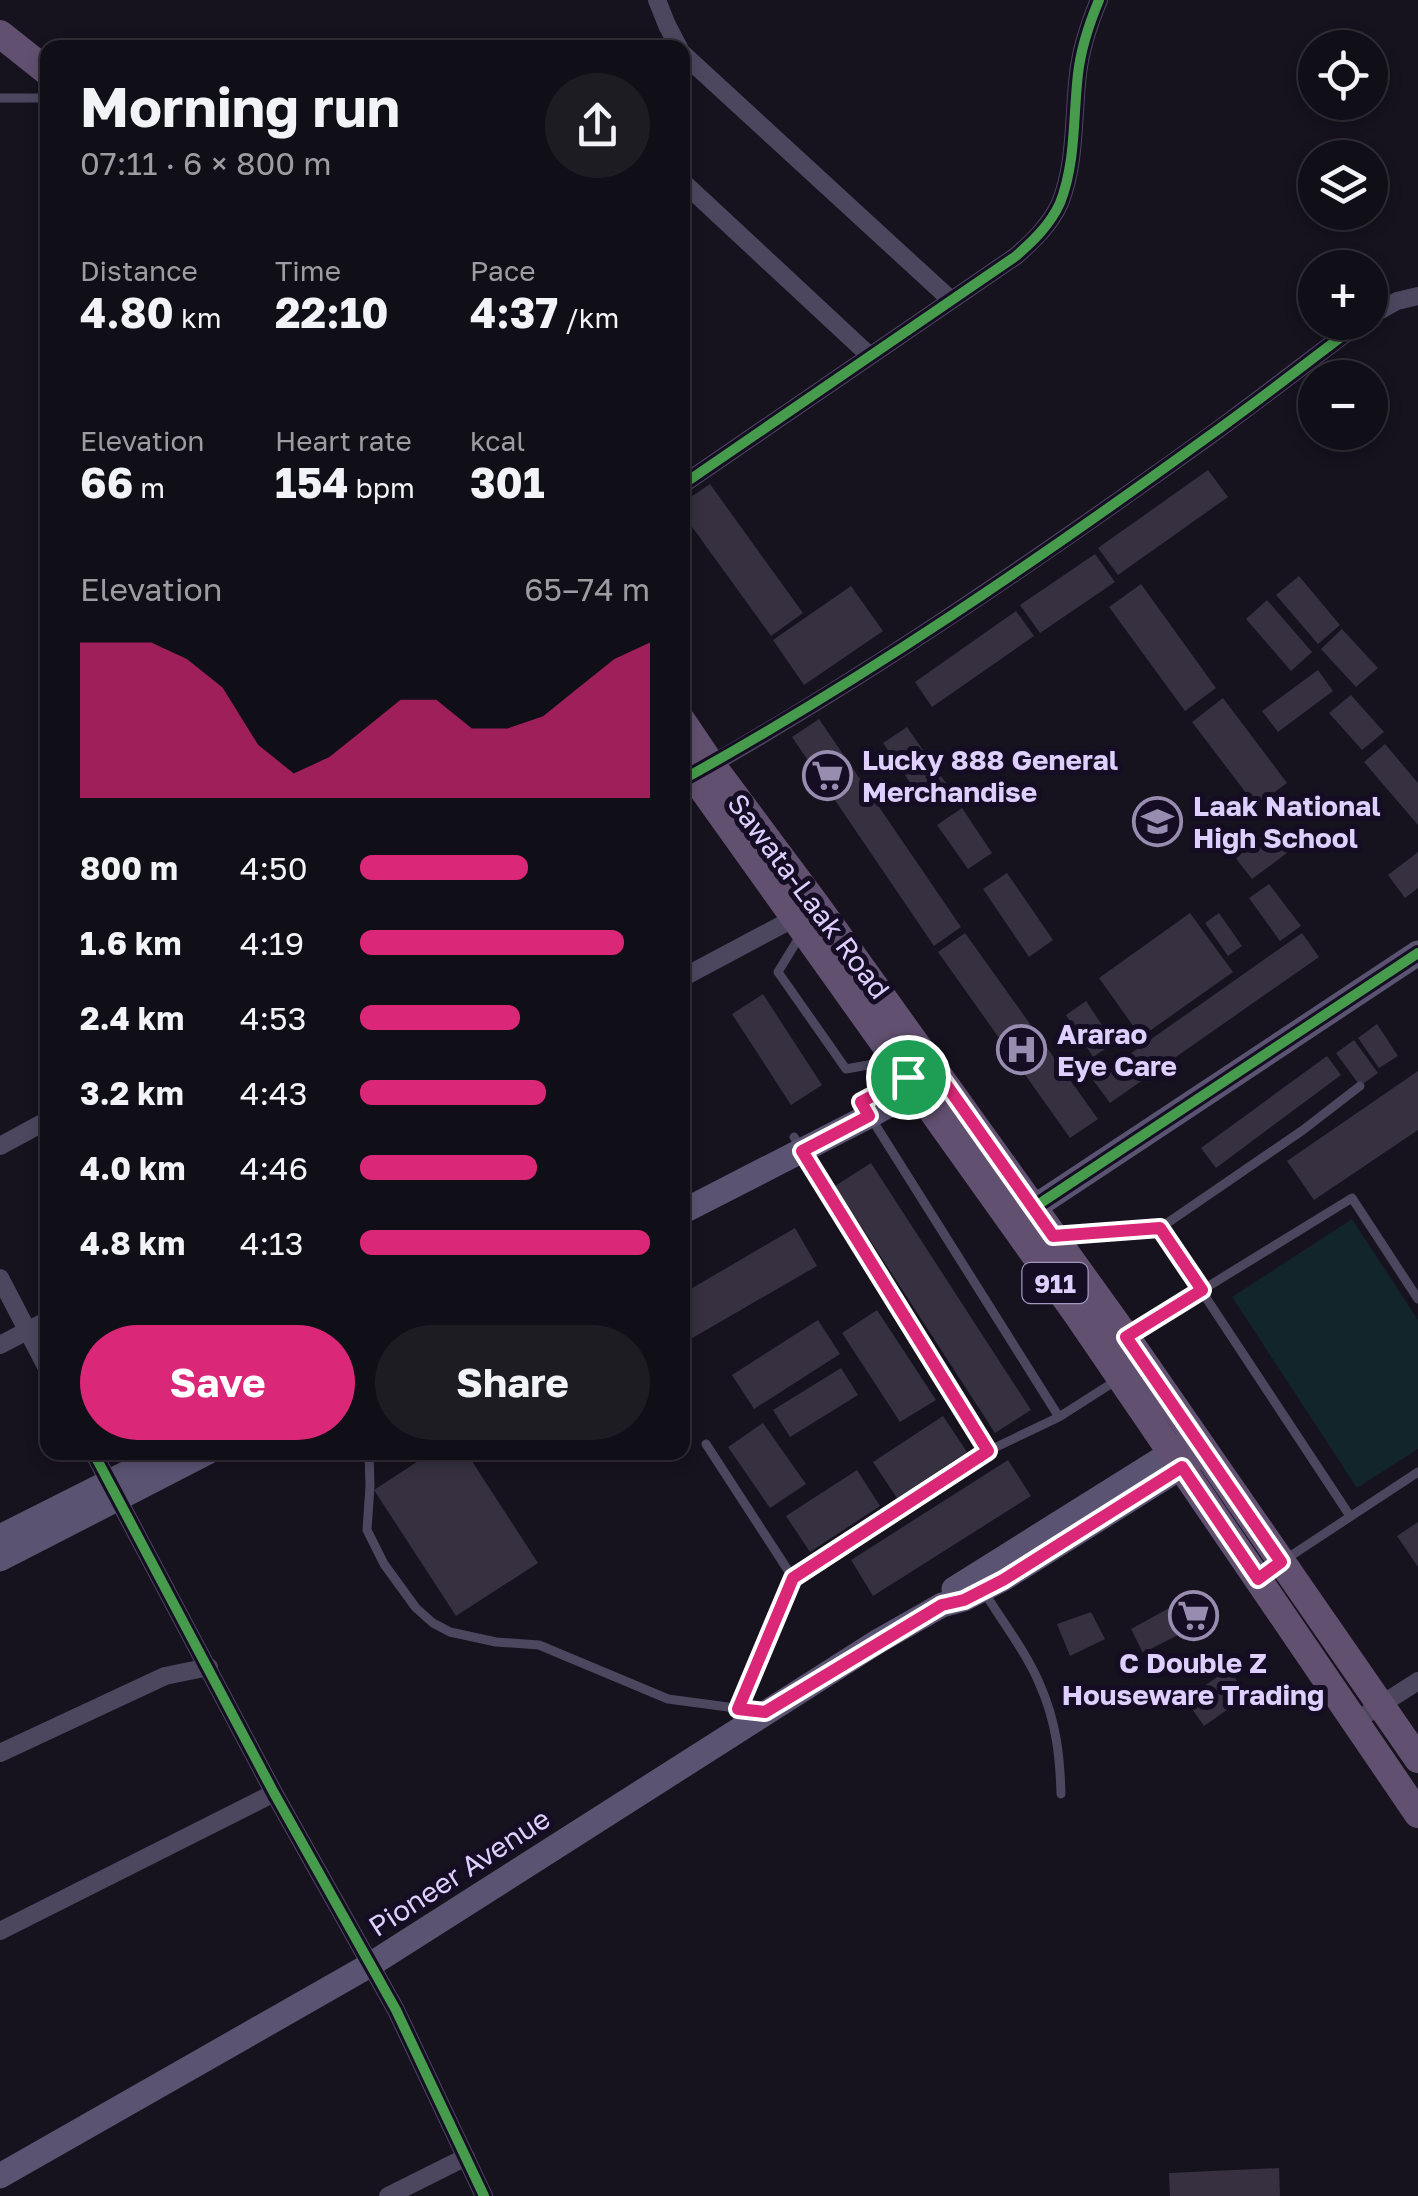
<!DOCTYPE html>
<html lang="en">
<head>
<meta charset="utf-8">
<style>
  :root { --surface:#100e16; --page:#1e1c23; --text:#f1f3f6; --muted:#9c9ca1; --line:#302e35; --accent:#db2777 }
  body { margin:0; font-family:"Golos Text",sans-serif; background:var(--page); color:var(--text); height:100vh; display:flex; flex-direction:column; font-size:38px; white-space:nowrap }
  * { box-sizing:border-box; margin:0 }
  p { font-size:32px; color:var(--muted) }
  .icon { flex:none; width:55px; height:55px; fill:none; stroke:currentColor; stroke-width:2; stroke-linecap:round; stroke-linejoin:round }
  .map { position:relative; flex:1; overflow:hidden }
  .details { position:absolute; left:40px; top:40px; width:650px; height:1420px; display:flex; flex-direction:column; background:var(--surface); border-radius:20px; box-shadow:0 5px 15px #0003,0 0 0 2px var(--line) }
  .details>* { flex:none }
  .controls { position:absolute; left:1298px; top:30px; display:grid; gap:20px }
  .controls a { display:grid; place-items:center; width:90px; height:90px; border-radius:50%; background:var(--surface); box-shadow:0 5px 15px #0003,0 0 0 2px var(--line); font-size:50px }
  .pin { position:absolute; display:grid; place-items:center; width:85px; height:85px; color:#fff; margin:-42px; border:5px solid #fff; border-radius:50%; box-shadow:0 2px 10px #0007 }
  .round { display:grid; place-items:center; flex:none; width:105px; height:105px; border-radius:52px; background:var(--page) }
  .overview { display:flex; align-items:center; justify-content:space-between; height:170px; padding:0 40px }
  h1 { font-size:55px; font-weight:700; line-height:75px }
  .figures { display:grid; grid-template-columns:repeat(3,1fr); gap:15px; height:170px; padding:10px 40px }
  .figures div { display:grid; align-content:center }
  .figures b { font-size:42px; font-weight:700 }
  .figures small { font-size:28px; font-weight:400 }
  .figures p { font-size:28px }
  .chart { height:280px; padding:20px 40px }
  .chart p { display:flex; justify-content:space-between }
  .chart svg { width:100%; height:180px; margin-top:10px; fill:var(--accent); opacity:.7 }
  .button { display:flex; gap:20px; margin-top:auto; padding:20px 40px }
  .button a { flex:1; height:115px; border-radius:60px; background:var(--accent); color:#fff; font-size:40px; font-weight:700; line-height:115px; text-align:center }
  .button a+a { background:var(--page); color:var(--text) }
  ul { padding:0 40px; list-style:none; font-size:32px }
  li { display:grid; grid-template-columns:160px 120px 1fr; align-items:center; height:75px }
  li i { height:25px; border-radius:12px; background:var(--accent) }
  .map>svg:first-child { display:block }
  .green { fill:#11252b }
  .building { fill:#363040 }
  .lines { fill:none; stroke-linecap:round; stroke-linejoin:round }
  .lane { stroke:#4c475f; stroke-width:9 }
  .street { stroke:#4c475f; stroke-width:18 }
  .secondary { stroke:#5b5372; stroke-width:25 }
  .primary { stroke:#625070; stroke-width:28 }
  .cycleway-casing { stroke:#150d23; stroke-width:16 }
  .cycleway { stroke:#469c4c; stroke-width:10 }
  .route-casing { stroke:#fff; stroke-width:20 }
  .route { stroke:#db2777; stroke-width:12 }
  .labels { text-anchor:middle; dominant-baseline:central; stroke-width:10; stroke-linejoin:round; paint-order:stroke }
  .shield { fill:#150d23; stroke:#a295bd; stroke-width:2.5 }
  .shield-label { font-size:25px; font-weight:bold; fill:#decfff }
  .poi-label { font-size:28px; font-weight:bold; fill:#decfff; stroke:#150d23; text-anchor:start }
  .street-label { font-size:28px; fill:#decfff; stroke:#150d23 }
</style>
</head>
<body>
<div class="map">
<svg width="1418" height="2196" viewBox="0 0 1418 2196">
  <rect width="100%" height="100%" fill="#16121e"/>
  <!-- green -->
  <path class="green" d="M1352,1219L1418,1320V1449L1357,1488L1232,1297Z"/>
  <!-- building -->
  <path class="building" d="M1208,470L1228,497L1118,575L1098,548Z
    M710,484L803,613L771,636L682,513V503Z
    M1095,554L1115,582L1040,633L1020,605Z
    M1299,576L1340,625L1318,644L1276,595Z
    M1141,584L1216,688L1185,711L1109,607Z
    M851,586L883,631L804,685L773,640Z
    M1267,600L1312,652L1291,671L1246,619Z
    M1016,611L1034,636L932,707L915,682Z
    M1342,629L1378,668L1356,687L1321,649Z
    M1318,670L1333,691L1278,732L1262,711Z
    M1351,695L1384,732L1362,750L1329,713Z
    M1223,698L1287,783L1256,806L1192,722Z
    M819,719L961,927L934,946L792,737Z
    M907,727L948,786L924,803L883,743Z
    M1385,744L1418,783V825L1364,762Z
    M962,808L992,853L968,869L937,825Z
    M1270,830L1287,853L1252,879L1234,856Z
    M1418,852V888L1405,898L1388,875Z
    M1007,873L1053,940L1029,957L983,889Z
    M1269,884L1301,926L1280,941L1249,898Z
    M1190,913L1233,972L1141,1037L1099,978Z
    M1219,913L1242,946L1228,956L1205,923Z
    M965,933L1098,1119L1070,1138L938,952Z
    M1302,933L1319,957L1110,1103L1093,1080Z
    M763,994L822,1085L791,1105L732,1014Z
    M1086,1001L1114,1043L1093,1057L1066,1015Z
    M1377,1024L1398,1056L1379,1068L1358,1038Z
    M1354,1040L1378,1073L1360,1086L1336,1053Z
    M1327,1056L1341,1075L1216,1168L1201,1148Z
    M1418,1071V1130L1314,1200L1287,1161Z
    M871,1163L1031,1410L995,1433L835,1186Z
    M795,1228L817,1266L682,1344V1294Z
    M877,1310L936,1400L900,1422L842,1333Z
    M818,1320L840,1354L754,1409L732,1375Z
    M841,1368L858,1395L790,1437L773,1410Z
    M943,1416L967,1452L897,1498L873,1462Z
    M763,1423L806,1484L770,1508L728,1447Z
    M432,1452H466L538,1563L456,1616L374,1490Z
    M1008,1460L1031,1496L873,1596L851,1560Z
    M857,1470L880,1506L810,1552L786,1516Z
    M1418,1522V1567L1397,1536Z
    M1191,1596L1205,1621L1143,1653L1131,1629Z
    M1091,1612L1105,1639L1070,1656L1057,1624Z
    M1229,1669L1247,1696L1204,1726L1185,1699Z
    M1279,2168L1280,2196H1170L1169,2173Z"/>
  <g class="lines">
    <!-- lane -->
    <path class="lane" d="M0,98H48
      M800,936L778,972L846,1069L890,1061
      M861,1102L1059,1417
      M794,1137L988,1451
      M1160,1228L1350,1516
      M1060,1236L1160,1228L1303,1130L1360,1086
      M1129,1335L1352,1198L1418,1299
      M706,1444L793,1578
      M369,1452L370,1486L367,1530L384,1564L416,1608L433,1623L450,1632L496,1642L539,1645L668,1699L758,1711
      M1286,1559L1418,1472
      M983,1590C1001,1620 1027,1653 1040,1685C1056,1721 1060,1756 1061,1794
      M738,1709L793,1578L988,1451L1059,1417L1117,1380"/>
    <!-- street -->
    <path class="street" d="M657,0L667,25L679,48
      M682,53L951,300
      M682,181L870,356
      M1370,316L1397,301L1418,296
      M682,485L1016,256C1033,241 1050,225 1060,203C1076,163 1073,116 1078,74C1081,47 1089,24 1099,0
      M705,768C880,668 1045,554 1208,437C1260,399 1310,360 1361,322
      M682,978L804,913
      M0,1146L48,1120
      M0,1278L48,1370
      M0,1345L48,1320
      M93,1452L274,1793L396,2010L484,2196
      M1354,1722L1418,1681
      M0,1753L165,1676L209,1667
      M0,1931L274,1793
      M388,2196L466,2157"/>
    <!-- secondary -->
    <path class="secondary" d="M1033,1208L1418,953
      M682,1212L869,1116L935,1080
      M0,1537L169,1452
      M0,1559L208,1452
      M954,1589L1187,1443
      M0,2176L370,1965L877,1642L942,1605L964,1599L1003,1579L1199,1456"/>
    <!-- primary -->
    <path class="primary" d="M0,34L48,72
      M682,721L711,764L817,906L1126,1337L1418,1759
      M682,760L1077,1314L1418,1814"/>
    <defs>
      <path id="cycleway" d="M682,485L1016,256C1033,241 1050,225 1060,203C1076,163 1073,116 1078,74C1081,47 1089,24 1099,0
        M682,780C866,678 1039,559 1209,436C1261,399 1310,360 1361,322
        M1033,1208L1418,953
        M93,1452L274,1793L396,2010L484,2196"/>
    </defs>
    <!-- cycleway casing -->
    <use href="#cycleway" class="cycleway-casing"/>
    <!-- cycleway -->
    <use href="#cycleway" class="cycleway"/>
  </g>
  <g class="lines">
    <defs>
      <path id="route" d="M940,1076L1053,1236L1160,1228L1202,1290L1126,1337L1281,1562L1258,1579L1182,1467L1003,1580L964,1600L942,1605L765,1712L738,1709L793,1578L988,1451L802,1151L869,1116L861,1102L908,1077L918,1089Z"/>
    </defs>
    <!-- route casing -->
    <use href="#route" class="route-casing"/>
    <!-- route -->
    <use href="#route" class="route"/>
  </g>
  <!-- icons -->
  <defs>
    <symbol id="supermarket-ring" viewBox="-11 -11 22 22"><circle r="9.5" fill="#150d23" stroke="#988db0" stroke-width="1.5"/><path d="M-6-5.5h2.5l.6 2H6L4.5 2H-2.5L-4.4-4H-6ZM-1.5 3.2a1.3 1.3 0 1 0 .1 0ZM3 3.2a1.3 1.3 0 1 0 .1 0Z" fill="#988db0"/></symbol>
    <symbol id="school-ring" viewBox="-11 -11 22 22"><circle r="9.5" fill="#150d23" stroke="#988db0" stroke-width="1.5"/><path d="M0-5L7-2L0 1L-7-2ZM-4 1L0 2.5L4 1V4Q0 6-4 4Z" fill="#988db0"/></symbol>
    <symbol id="hospital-ring" viewBox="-11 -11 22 22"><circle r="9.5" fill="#150d23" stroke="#988db0" stroke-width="1.5"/><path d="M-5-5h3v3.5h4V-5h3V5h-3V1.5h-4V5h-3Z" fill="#988db0"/></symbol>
  </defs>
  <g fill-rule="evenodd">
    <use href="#supermarket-ring" x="800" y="748" width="55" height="55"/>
    <use href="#school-ring" x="1130" y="794" width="55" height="55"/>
    <use href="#hospital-ring" x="994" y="1022" width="55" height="55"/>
    <use href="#supermarket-ring" x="1166" y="1588" width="55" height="55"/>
  </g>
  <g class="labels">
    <!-- shield labels -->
    <rect class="shield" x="1022.5" y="1263" width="65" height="40" rx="8"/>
    <g class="shield-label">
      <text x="1055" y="1283">911</text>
    </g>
    <!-- poi labels -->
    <g class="poi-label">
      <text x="862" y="759">Lucky 888 General<tspan x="862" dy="32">Merchandise</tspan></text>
      <text x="1193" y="805">Laak National<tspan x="1193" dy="32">High School</tspan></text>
      <text x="1057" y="1033">Ararao<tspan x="1057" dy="32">Eye Care</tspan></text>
      <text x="1193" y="1662" text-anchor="middle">C Double Z<tspan x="1193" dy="32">Houseware Trading</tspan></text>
    </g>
    <!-- street labels -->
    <g class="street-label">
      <text transform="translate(809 896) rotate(53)">Sawata-Laak Road</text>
      <text transform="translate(459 1872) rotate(-33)">Pioneer Avenue</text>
    </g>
  </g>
</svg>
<div class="controls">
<a><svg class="icon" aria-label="locate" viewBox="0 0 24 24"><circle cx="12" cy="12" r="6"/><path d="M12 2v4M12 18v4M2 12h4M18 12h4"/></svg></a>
<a><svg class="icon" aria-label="layers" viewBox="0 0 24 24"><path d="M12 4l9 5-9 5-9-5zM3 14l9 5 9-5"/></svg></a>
<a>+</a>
<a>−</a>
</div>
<div class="pin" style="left:908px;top:1077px;background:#1e9e55"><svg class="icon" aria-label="arrive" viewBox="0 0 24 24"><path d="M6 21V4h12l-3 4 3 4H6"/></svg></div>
<section class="details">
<div class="overview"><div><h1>Morning run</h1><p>07:11 · 6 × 800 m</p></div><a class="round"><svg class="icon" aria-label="share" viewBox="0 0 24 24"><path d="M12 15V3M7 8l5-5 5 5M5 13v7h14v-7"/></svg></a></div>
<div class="figures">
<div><p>Distance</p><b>4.80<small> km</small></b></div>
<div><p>Time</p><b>22:10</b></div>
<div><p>Pace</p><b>4:37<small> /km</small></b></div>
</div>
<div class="figures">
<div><p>Elevation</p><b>66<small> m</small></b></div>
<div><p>Heart rate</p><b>154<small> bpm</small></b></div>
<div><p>kcal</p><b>301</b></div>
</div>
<div class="chart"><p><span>Elevation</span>65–74 m</p>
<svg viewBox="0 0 160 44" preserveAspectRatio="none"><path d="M0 44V6L10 6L20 6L30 10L40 17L50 31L60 38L70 34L80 27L90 20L100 20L110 27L120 27L130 24L140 17L150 10L160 6V44z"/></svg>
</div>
<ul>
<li><b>800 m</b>4:50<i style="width:58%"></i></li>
<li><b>1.6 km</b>4:19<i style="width:91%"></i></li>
<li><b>2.4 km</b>4:53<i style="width:55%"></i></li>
<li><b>3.2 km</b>4:43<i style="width:64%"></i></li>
<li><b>4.0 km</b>4:46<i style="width:61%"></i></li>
<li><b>4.8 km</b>4:13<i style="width:100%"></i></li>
</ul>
<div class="button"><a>Save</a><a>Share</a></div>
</section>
</div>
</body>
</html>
